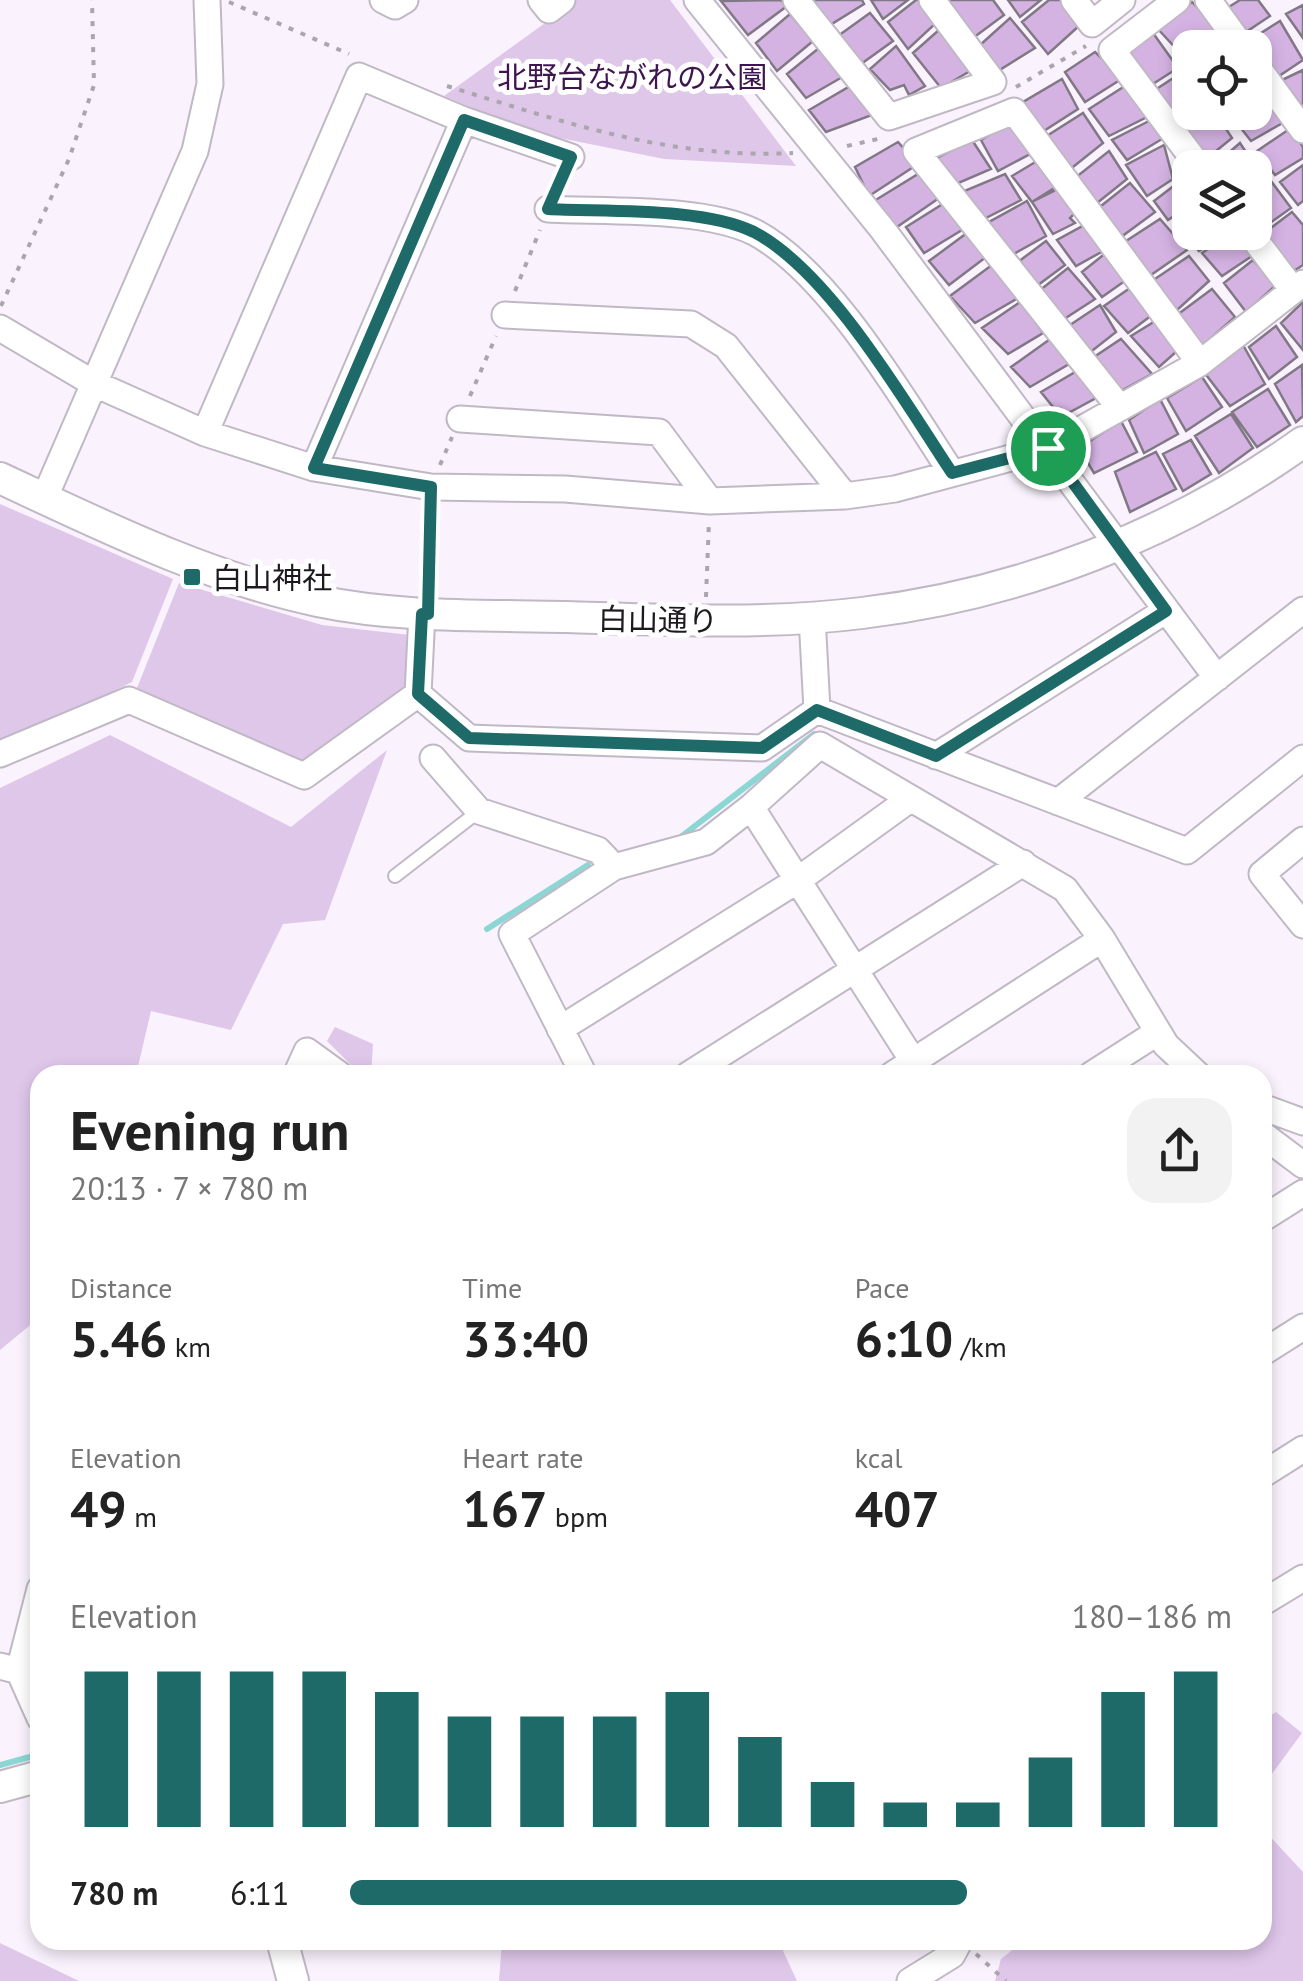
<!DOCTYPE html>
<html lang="en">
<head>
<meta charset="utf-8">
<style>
  :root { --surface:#fff; --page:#f2f2f2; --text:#222; --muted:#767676; --accent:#1e6a68 }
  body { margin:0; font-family:"PT Sans","Noto Sans JP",sans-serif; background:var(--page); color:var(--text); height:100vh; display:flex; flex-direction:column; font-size:38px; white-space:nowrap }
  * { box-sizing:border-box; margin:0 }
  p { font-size:32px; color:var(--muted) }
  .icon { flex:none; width:55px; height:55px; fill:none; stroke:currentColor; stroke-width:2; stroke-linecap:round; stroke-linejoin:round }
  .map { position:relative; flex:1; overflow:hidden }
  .drawer { position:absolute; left:30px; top:1065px; width:1242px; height:885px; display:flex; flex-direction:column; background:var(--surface); border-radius:30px; box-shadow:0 5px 15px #0003 }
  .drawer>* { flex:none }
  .tools { position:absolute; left:1172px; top:30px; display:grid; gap:20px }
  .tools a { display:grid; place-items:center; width:100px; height:100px; border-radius:20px; background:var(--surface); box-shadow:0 5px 15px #0003; font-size:50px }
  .pin { position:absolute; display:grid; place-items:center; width:85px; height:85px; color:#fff; margin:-42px; border:5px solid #fff; border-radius:50%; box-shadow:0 2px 10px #0007 }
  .round { display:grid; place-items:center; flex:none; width:105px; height:105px; border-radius:30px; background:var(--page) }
  .headline { display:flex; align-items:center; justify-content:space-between; height:170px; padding:0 40px }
  h1 { font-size:55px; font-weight:700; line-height:75px }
  .figures { display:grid; grid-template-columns:repeat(3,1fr); gap:15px; height:170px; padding:10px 40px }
  .figures div { display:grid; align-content:center }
  .figures b { font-size:50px; font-weight:700 }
  .figures small { font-size:28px; font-weight:400 }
  .figures p { font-size:28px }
  .chart { height:280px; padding:20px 40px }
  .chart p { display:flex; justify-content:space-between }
  .chart svg { width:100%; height:180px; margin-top:10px; stroke:var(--accent); stroke-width:6 }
  ul { padding:0 40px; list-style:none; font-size:32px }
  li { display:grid; grid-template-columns:160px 120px 1fr; align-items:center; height:75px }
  li i { height:25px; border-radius:12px; background:var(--accent) }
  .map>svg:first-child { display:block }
  .green { fill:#dfc7ea }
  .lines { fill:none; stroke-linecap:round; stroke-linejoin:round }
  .stream { stroke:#8cd7d4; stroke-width:6 }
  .building { fill:#d4b3e3; stroke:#817885; stroke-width:2.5 }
  .service-casing { stroke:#c1b8c5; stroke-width:16 }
  .minor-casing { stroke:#c1b8c5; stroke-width:29 }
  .tertiary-casing { stroke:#c1b8c5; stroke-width:34 }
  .path { stroke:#aba5ae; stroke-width:4; stroke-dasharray:5 8; stroke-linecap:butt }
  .service { stroke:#fff; stroke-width:12 }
  .minor { stroke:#fff; stroke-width:25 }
  .tertiary { stroke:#fff; stroke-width:30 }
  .route-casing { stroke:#fff; stroke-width:20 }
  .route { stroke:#1e6a68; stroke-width:12 }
  .poi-dot { fill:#1e6a68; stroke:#fff; stroke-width:4 }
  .labels { text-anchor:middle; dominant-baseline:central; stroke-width:10; stroke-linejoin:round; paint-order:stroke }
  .park-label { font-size:30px; fill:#3e154e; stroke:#fff }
  .poi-label { font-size:30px; fill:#1d1a1f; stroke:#fff; text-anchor:start }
  .street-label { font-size:30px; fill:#1d1a1f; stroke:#fff }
</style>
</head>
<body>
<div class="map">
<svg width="1303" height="1981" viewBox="0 0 1303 1981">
  <rect width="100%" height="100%" fill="#faf2fd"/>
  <!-- green -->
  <path class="green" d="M577,0H670L796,166L664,159L530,132L444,96Z
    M0,504L173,579L132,682L0,745Z
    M179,583L322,625L410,635L413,689L303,765L137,688Z
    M110,735L291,827L387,750L325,920L283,924L231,1030L151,1011L136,1075H40V1317L0,1350V788Z
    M335,1027L373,1044L371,1075H361L327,1041Z
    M1276,1712L1302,1733L1263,1786V1720Z
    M1263,1829L1303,1872V1981H995L1001,1959L1016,1947L1019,1940H1262Z
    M502,1940H778L797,1981H499Z
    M0,1943L79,1981H0Z"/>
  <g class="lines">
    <!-- stream -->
    <path class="stream" d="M682,836L814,734
      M487,929L588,865
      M0,1765L37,1755"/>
  </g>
  <!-- building -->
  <path class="building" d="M781,0L787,6L748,35L721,1Z
    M810,0H862L864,4L830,25Z
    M871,0H908L883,19Z
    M916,0H925L936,23L908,49L888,22Z
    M951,0H993L1004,15L973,38L948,2Z
    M1008,0H1041L1020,17Z
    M1049,0H1062L1080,25L1048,54L1022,22Z
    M1240,0H1258L1270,16L1243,34L1224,10Z
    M1192,2L1218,29L1183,56L1157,28Z
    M1303,5V38L1286,14Z
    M870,13L893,41L861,64L838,36Z
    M790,14L813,41L777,71L756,43Z
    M1010,18L1035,48L998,71L979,46Z
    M1280,21L1303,60L1279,76L1250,40Z
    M940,29L977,67L941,88L913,53Z
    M1153,33L1178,68L1148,87L1124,54Z
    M896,46L925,86L909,95L904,85L890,90L870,69Z
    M819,48L844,76L806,98L787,74Z
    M1095,52L1123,78L1085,102L1065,72Z
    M1303,70V105L1302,106L1282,80Z
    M1181,73L1190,84V112H1195L1179,125L1152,92Z
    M1062,79L1078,109L1039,134L1018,105Z
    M1128,84L1147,117L1109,136L1089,109Z
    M852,85L872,115L826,132L809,110Z
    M1269,93L1286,121L1251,141L1233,118L1242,112H1255V103Z
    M1205,112H1215L1232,138L1205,160L1187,128Z
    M1083,113L1103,143L1068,171L1042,139Z
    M1149,121L1162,139L1127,160L1112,140Z
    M1012,122L1032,153L998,171L981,140Z
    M1291,128L1303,147V158L1275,175L1257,151Z
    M972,140L991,169L956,184L931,161Z
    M898,142L918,164L869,196L855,167Z
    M1240,143L1259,172L1255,176V168H1211Z
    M1164,145L1173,179L1147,196L1126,165Z
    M1109,151L1127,179L1092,207L1075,178Z
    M1037,161L1059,185L1032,202L1012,176Z
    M1303,165V201L1298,205L1280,182Z
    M923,171L942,196L894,229L874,201Z
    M1005,174L1021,200L982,220L962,192Z
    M1188,175L1190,205L1168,220L1154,201Z
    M1268,177L1291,208L1256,233L1255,187Z
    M1130,183L1155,212L1121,237L1096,210Z
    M1060,188L1078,210L1070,218L1075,223L1053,234L1032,202Z
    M1027,201L1046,236L1010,256L989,222Z
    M946,202L967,227L924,253L906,227Z
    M1292,212L1303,225V265L1289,274L1259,237Z
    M1190,215V232H1228L1199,251L1176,225Z
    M1160,219L1187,250L1148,277L1123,243Z
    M1090,222L1105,250L1076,266L1057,240Z
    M971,230L990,254L949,285L929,261Z
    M1234,232L1252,256L1222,276L1202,253Z
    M1046,241L1065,265L1038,285L1018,262Z
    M1107,252L1129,278L1102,297L1082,272Z
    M1189,256L1209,281L1176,311L1152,281Z
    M1253,260L1276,285L1246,312L1224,283Z
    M996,262L1018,298L975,323L950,296Z
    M1068,268L1095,299L1061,321L1039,291Z
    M1133,286L1152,315L1128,333L1104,306Z
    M1212,289L1235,317L1202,346L1177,315Z
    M1023,300L1043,333L1008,354L982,328Z
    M1303,302V350L1281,323Z
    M1100,305L1116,332L1088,354L1067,327Z
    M1157,320L1177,351L1159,367L1131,336Z
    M1276,326L1297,357L1269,379L1249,347Z
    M1053,337L1069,364L1030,387L1011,367Z
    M1121,339L1152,374L1119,392L1091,359Z
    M1243,345L1265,384L1230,406L1204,372Z
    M1302,365L1303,416L1296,422L1275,384Z
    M1077,371L1096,398L1061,417L1041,392Z
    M1202,377L1222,407L1186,431L1167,398Z
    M1268,389L1290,425L1257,447L1232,412Z
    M1160,399L1178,434L1144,453L1129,420Z
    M1231,414L1253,448L1219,473L1195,436Z
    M1121,421L1137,452L1094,473L1079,448Z
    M1191,440L1211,474L1183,491L1163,454Z
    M1156,452L1176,489L1130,512L1115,472Z"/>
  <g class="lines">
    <defs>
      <path id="service" d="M395,876L479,811"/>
      <path id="minor" d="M383,0L395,6L405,0
        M541,0L549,10L562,0
        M697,0L883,230L1217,678
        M796,0L889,117L993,82L932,0
        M1074,0L1092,24L1122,0
        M1177,0L1112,50L1200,168
        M1208,0L1243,48
        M1255,64L1303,130
        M548,209C606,212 703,207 754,232C830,272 904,401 952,473
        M1249,232L1293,290
        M505,315L691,324L726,346L845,496
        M0,328L93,383L205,433L314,468L431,487L565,489L710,501L845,496L895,489L1048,448L1200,363L1303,283
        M1120,408L916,151L1014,111L1200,363
        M460,419L659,432L710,501
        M205,433L359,76L464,120L571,157
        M314,468L464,120
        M44,499L195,151L210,84L207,0
        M812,617L817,710
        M418,694L469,738L762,748L817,710L1187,851L1303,758
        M418,694L422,613
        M0,754L129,700L304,776L418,694
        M936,756L1165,611
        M433,758L479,811L598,850L614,867
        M1058,802L1303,610
        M751,807L922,1075
        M1303,840L1262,874L1303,925
        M560,1029L798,880L910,799
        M296,1075L307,1051L340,1075
        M584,1075L512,934L614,867L706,842L751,807L820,745L1065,889L1102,939L1166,1045L1198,1075
        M688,1075L1023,863
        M892,1075L1102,939
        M1091,1075L1158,1032
        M1262,1107L1303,1122
        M1262,1134L1303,1165
        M1262,1219L1303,1193
        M1262,1353L1303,1327
        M1262,1475L1303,1449
        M1262,1603L1303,1578
        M0,1666L19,1671L40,1589
        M19,1671L40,1718
        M910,1981L952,1955L960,1940"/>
      <path id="tertiary" d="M0,478C101,525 208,578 318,601C399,618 484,615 567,617C665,620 764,625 862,613C1021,594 1174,534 1303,442
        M0,1787L40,1776
        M282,1940L293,1981"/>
    </defs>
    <!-- service casing -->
    <use href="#service" class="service-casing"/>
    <!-- minor casing -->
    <use href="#minor" class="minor-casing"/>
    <!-- tertiary casing -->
    <use href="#tertiary" class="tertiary-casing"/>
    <!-- path -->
    <path class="path" d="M229,2L349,54
      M447,86C564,122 668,159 793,153
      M1016,87L1086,46
      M847,146L882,138
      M515,291L540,230
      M1,306L69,159L94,85L92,0
      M470,396L496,336
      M440,465L452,437
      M428,589L431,508
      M706,597L709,521
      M976,1954L1006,1981"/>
    <!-- service -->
    <use href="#service" class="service"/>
    <!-- minor -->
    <use href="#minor" class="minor"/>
    <!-- tertiary -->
    <use href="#tertiary" class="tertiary"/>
  </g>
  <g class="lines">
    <defs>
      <path id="route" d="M464,120L571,157L548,209C606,212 703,207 754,232C830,272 904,401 952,473L1048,448L1166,611L936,756L817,710L762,748L469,738L418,694L422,614H428L431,487L314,468Z"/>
    </defs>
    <!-- route casing -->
    <use href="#route" class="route-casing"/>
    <!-- route -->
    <use href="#route" class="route"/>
  </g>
  <!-- markers -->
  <rect class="poi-dot" x="182" y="567" width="20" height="20" rx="5"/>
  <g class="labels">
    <!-- park labels -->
    <g class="park-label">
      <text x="632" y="76">北野台ながれの公園</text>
    </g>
    <!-- poi labels -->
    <g class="poi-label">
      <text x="212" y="577">白山神社</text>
    </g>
    <!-- street labels -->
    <g class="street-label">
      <text transform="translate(658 619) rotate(1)">白山通り</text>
    </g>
  </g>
</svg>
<div class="tools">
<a><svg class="icon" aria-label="locate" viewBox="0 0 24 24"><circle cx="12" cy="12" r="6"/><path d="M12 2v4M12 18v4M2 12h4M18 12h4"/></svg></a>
<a><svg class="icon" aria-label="layers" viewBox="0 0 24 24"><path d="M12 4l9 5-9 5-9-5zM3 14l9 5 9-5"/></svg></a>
</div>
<div class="pin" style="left:1048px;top:448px;background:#1e9e55"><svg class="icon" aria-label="arrive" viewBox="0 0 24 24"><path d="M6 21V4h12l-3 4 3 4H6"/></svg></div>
<section class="drawer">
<div class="headline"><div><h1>Evening run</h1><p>20:13 · 7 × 780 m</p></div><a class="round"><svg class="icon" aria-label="share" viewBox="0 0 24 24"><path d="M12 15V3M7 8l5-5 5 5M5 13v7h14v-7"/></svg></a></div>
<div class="figures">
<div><p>Distance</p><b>5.46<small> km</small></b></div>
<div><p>Time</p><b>33:40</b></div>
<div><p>Pace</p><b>6:10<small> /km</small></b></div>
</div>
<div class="figures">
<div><p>Elevation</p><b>49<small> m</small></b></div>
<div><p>Heart rate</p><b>167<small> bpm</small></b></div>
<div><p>kcal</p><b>407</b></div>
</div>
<div class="chart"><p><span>Elevation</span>180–186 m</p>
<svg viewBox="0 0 160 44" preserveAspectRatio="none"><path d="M5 44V6M15 44V6M25 44V6M35 44V6M45 44V11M55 44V17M65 44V17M75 44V17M85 44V11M95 44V22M105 44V33M115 44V38M125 44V38M135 44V27M145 44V11M155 44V6"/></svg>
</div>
<ul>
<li><b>780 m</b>6:11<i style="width:70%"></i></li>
</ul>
</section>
</div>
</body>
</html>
